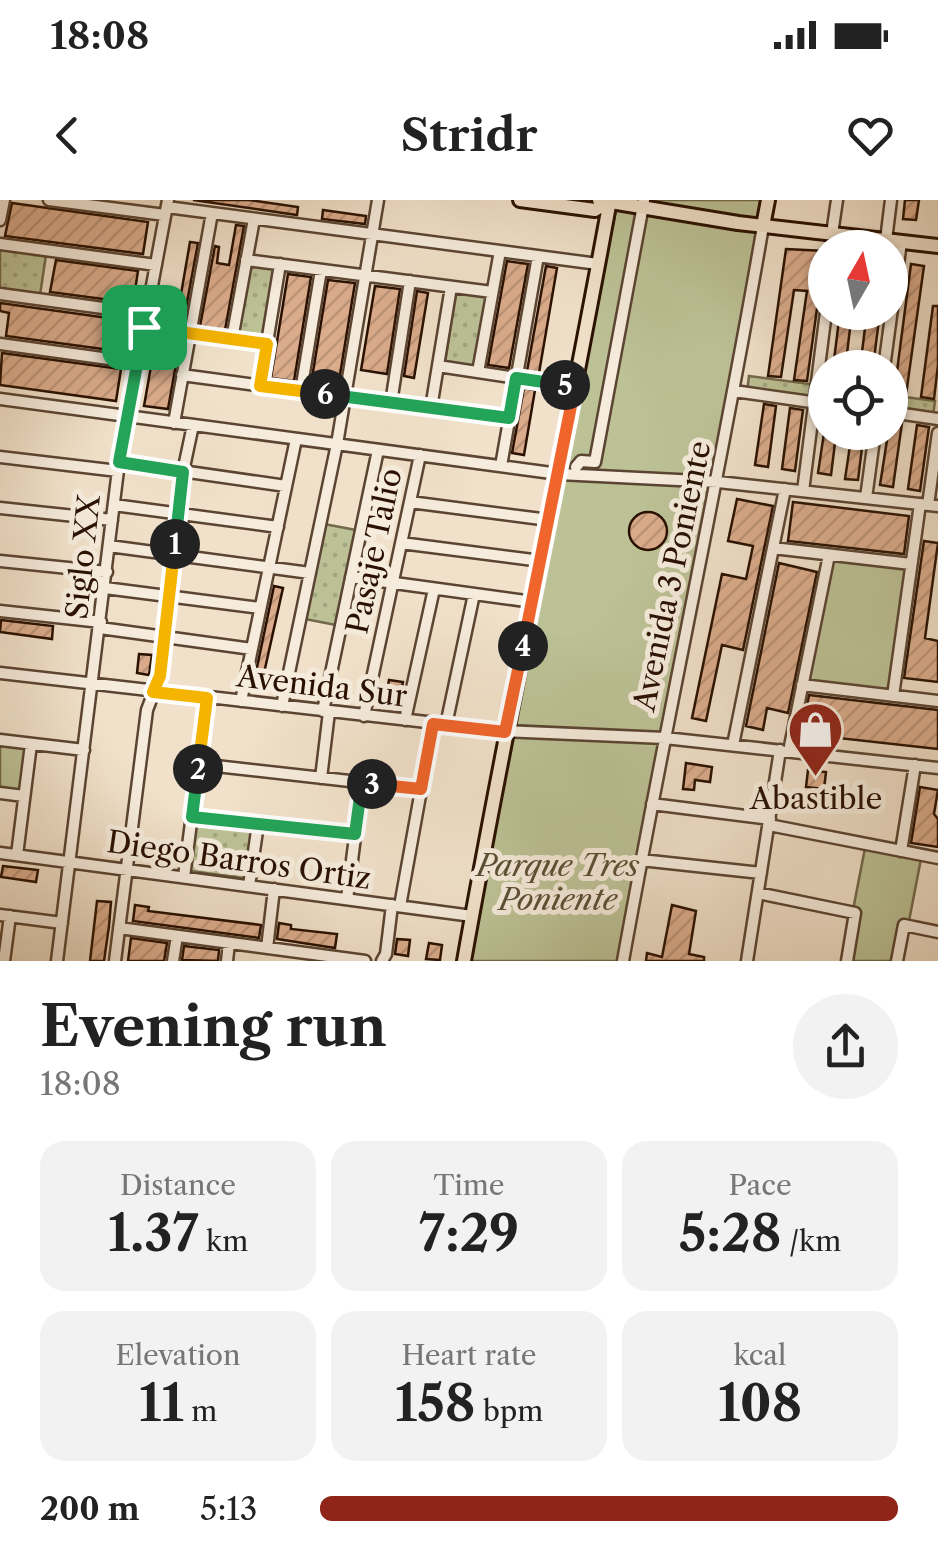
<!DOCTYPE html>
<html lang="en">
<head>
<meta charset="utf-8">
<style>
  :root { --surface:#fff; --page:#f2f2f2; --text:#222; --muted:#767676; --accent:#8f2418 }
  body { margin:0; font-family:"Libre Caslon Text",serif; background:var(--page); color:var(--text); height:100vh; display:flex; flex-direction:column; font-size:38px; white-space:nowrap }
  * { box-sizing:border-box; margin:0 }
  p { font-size:32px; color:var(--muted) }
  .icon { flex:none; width:55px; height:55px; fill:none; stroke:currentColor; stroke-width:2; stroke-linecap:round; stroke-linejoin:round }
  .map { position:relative; height:761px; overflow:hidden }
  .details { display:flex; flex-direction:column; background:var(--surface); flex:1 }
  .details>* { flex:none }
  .needle { width:65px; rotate:9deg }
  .buttons { position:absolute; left:808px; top:30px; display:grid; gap:20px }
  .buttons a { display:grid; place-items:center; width:100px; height:100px; border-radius:50%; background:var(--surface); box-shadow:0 2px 8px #0004; font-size:50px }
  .pin { position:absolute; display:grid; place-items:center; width:85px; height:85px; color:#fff; margin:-42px; border-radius:20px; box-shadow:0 5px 15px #0006 }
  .km { position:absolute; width:50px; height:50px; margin:-25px; border-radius:50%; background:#222; color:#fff; font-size:28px; line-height:50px; text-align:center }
  .round { display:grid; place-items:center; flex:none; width:105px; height:105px; border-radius:52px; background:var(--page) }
  .summary { display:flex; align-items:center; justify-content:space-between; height:170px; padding:0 40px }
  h1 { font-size:55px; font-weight:700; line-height:75px }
  .stats { display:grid; grid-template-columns:repeat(3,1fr); gap:15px; height:170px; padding:10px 40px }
  .stats div { display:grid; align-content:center; border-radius:25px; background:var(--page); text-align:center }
  .stats b { font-size:50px; font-weight:700 }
  .stats small { font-size:28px; font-weight:400 }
  .stats p { font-size:28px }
  ul { padding:0 40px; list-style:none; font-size:32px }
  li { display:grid; grid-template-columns:160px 120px 1fr; align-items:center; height:75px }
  li i { height:25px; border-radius:12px; background:var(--accent) }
  .status { display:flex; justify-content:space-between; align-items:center; height:70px; padding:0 50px; background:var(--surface); direction:ltr }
  .status svg { height:28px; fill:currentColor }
  header { display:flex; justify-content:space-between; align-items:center; height:130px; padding:0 40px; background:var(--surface); font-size:45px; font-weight:700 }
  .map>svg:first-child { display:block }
  .grass { fill:url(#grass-dots); stroke:#72694b; stroke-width:2.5 }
  .park { fill:#bcc296; stroke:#72694b; stroke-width:2.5 }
  .building { fill:url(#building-hatch); stroke:#291000; stroke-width:2.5 }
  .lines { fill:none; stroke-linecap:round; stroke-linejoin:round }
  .minor-casing { stroke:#5b4432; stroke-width:15 }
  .major-casing { stroke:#291000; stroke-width:18 }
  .minor { stroke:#f6ecdd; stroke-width:10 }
  .major { stroke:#f1e1ca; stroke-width:12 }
  .split-1-casing { stroke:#fff; stroke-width:20 }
  .split-2-casing { stroke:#fff; stroke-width:20 }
  .split-3-casing { stroke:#fff; stroke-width:20 }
  .split-4-casing { stroke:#fff; stroke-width:20 }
  .split-5-casing { stroke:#fff; stroke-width:20 }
  .split-6-casing { stroke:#fff; stroke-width:20 }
  .split-7-casing { stroke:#fff; stroke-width:20 }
  .split-1 { stroke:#22a559; stroke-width:12 }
  .split-2 { stroke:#f5b400; stroke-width:12 }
  .split-3 { stroke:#22a559; stroke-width:12 }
  .split-4 { stroke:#f0652b; stroke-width:12 }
  .split-5 { stroke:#f0652b; stroke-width:12 }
  .split-6 { stroke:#22a559; stroke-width:12 }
  .split-7 { stroke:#f5b400; stroke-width:12 }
  .labels { text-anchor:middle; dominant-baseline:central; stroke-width:10; stroke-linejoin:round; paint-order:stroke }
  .street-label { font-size:30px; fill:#291000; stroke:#f6ecdd }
  .poi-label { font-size:30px; fill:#291000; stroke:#f6ecdd }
  .park-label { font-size:30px; font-style:italic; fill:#5c4e34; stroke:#f6ecdd }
</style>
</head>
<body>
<div class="status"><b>18:08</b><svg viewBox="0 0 49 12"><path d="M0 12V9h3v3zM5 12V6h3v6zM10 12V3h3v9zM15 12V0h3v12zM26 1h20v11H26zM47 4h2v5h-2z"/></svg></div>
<header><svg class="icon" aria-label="back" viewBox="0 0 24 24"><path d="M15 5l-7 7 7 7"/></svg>Stridr<svg class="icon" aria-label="heart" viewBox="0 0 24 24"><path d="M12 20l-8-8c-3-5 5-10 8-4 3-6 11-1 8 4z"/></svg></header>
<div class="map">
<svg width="938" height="761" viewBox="0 0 938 761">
  <defs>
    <pattern id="grass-dots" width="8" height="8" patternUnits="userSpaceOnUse" patternTransform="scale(2.5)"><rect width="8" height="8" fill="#bcc296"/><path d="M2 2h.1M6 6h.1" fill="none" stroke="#a2a680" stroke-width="1.8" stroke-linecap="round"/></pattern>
    <pattern id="building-hatch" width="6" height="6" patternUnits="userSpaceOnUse" patternTransform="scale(2.5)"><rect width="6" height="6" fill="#dbac8c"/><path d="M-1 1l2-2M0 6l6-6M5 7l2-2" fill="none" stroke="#bc9377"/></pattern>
  </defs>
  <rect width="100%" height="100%" fill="#f1e1ca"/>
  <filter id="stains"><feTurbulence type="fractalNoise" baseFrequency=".002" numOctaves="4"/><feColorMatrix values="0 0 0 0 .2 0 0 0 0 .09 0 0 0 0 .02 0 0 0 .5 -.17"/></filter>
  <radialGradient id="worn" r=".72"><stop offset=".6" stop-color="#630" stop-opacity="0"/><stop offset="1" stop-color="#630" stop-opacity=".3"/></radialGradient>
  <!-- grass -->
  <path class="grass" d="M0,48L46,55L40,95L0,89Z
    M249,64L276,68L265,140L238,136Z
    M456,91L487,96L476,168L445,163Z
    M749,176L825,186V202L747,192Z
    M890,195L935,201L933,216L890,211Z
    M324,324L356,330L336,425L305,419Z
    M196,617L256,626L250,679L190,671Z"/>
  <!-- park -->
  <path class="park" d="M618,0H764L620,761H468Z
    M833,361L907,369L889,492L807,483Z
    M0,546L25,548L20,591L0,589Z
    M865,648L921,659L909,721L902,720L894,761H850L853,710Z"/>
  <!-- building -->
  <path class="building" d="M193,0H249L298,7L297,15Z
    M905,0H919L916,20L903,19Z
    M12,3L148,22L143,54L5,36Z
    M323,10L366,16L365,24L322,19Z
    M236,25L244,26L225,130L200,126L215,46L219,47L217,63L229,65Z
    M190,42L198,43L183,124L176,123Z
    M786,49L825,51L807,181L794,180L807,91L794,90L781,177L768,176Z
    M56,60L138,71L133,103L50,92Z
    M507,61L528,64L509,168L488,165Z
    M911,64L924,66L906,195L894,194Z
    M546,66L557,68L539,173L527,171Z
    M288,74L311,77L294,181L271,178Z
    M328,80L355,83L338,187L311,184Z
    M375,86L400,89L387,174L361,170Z
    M417,91L428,93L414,178L404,176Z
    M0,103L130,121L125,152L6,136L9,113L0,111Z
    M933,106H938V165L934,199L921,197Z
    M840,112H852L846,162L845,168H833Z
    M867,112H880L876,143L873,168H860Z
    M156,138L180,142L168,209L144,206Z
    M2,153L121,169L116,201L0,185Z
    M524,188L535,190L524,255L512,253Z
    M764,204L776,206L768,267L755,265Z
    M790,208L803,210L795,271L782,269Z
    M890,221L902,223L893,287L880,285Z
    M917,225L929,227L920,291L908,289Z
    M852,232H864L858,280L845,279Z
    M824,233L836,235L831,275L818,273Z
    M737,299L773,306L743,450L722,445L706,521L692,518L722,374L746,379L753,346L728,341Z
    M793,302L909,316L904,354L788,341Z
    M629 331a19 19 0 1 1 38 0a19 19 0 1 1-38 0Z
    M924,341L938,343L925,438L938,441V482L904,478Z
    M779,363L817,372L788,513L767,508L763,530L746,526Z
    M274,386L283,388L264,473L256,472Z
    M1,420L53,426L52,439L0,432Z
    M139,454L152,455L149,475L137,473Z
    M389,480L403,482L400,498L386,495Z
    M809,495L938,510V549L802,534Z
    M686,563L712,567L710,582L695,580L694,590L683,589Z
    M808,570L826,572L824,589L806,587Z
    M920,587L938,590L934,614L938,619V647L911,643Z
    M3,666L38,670L36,682L1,677Z
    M97,701L111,702L109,726L104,761H90Z
    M135,705L149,707L148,711L261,725L259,738L133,721Z
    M672,705L696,711L689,754L704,757V761H646L647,753L662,757Z
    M279,723L291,725V729L337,734L335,748L277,739Z
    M131,738L167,743L164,761H128Z
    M397,739L410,740L408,756L395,754Z
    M429,743L442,745L440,760L426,759Z
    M184,746L219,750L218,761L182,760Z"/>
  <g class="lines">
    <defs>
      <path id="minor" d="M49,0L165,15
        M167,7L598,64
        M0,20L4,0
        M832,34L837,0
        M886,40L891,0
        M0,44L156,65
        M246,60L492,92
        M0,94L147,114
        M144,127L267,145
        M232,139L254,19
        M0,144L138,163
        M438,166L575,187
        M884,168L901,42
        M478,172L500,51
        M182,175L509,219
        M260,185L280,64
        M301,191L321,70
        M734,191L825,204
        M0,199L559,274L718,282L938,306
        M391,203L410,81
        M431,208L451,87
        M890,212L938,219
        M174,223L212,13
        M0,257L118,271
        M119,262L286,286
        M501,266L538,56
        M576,267L581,261L595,262L644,0
        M803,291L826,112
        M866,298L875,232
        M410,302L549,320
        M114,305L278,327
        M928,305L938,233
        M0,308L112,320
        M401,343L541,361
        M109,346L310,373
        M773,348L911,364
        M0,361L107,372
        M351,377L533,402
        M105,388L260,408
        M0,411L101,422
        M100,428L252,449
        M0,473L505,531L665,538L938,568
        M802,485L938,501
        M893,496L920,304
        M241,501L296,239
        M282,506L337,244L378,0
        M323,511L378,250
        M364,516L420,255
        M405,520L434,389
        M446,525L474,394
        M0,540L84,550
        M733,545L785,289
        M789,551L829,355
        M198,564L421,589
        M321,578L329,512
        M0,593L24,596
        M652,604L770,619
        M191,617L355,635
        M769,625L938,658
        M901,651L915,565
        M0,653L472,716
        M17,655L31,544
        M641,660L761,673
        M184,677L207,498
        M249,686L258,624
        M758,693L855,713L847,761
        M347,699L362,583
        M400,706L433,524
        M0,715L62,723
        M119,728L365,761
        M267,748L274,689
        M4,761L10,716
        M57,761L119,262L168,0
        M115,761L147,510L160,476L183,272L193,225
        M173,761L177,736
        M227,761L229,743
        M382,761L386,754L392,705
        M623,761C667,515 721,272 763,26
        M747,761L780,550
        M897,761L904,725L938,732"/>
      <path id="major" d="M520,0L595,10L609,1
        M599,0L738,23L938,46
        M763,26L768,0
        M464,761C509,507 564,254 610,0"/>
    </defs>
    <!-- minor casing -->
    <use href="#minor" class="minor-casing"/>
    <!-- major casing -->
    <use href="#major" class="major-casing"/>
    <!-- minor -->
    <use href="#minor" class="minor"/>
    <!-- major -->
    <use href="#major" class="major"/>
  </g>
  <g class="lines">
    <defs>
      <path id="split-1" d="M144,127L119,262L183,272L175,344"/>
      <path id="split-2" d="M175,344L160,476L153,492L207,498L198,569"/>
      <path id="split-3" d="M198,569L192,617L355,634L362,582L372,584"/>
      <path id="split-4" d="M372,584L421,589L433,524L505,532L523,446"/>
      <path id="split-5" d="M523,446L575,186L565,185"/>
      <path id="split-6" d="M325,194L509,218L516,178L565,185"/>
      <path id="split-7" d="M144,127L267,144L260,186L325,194"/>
    </defs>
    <!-- split-1 casing -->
    <use href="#split-1" class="split-1-casing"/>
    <!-- split-2 casing -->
    <use href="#split-2" class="split-2-casing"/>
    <!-- split-3 casing -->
    <use href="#split-3" class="split-3-casing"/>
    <!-- split-4 casing -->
    <use href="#split-4" class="split-4-casing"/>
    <!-- split-5 casing -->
    <use href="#split-5" class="split-5-casing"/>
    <!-- split-6 casing -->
    <use href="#split-6" class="split-6-casing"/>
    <!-- split-7 casing -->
    <use href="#split-7" class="split-7-casing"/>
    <!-- split-1 -->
    <use href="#split-1" class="split-1"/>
    <!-- split-2 -->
    <use href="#split-2" class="split-2"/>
    <!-- split-3 -->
    <use href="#split-3" class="split-3"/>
    <!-- split-4 -->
    <use href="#split-4" class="split-4"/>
    <!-- split-5 -->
    <use href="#split-5" class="split-5"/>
    <!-- split-6 -->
    <use href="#split-6" class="split-6"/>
    <!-- split-7 -->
    <use href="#split-7" class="split-7"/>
  </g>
  <!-- icons -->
  <defs>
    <symbol id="shop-pin" viewBox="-11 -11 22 30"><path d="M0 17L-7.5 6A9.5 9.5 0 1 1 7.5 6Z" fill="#8f2418" stroke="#f6ecdd"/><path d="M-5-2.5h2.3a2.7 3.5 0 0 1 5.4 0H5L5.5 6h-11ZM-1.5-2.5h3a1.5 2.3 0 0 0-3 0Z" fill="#fff"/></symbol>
  </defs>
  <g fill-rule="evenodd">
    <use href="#shop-pin" x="784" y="498" width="63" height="86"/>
  </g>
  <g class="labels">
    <!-- street labels -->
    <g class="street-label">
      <text transform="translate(374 351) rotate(-78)">Pasaje Talio</text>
      <text transform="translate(83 357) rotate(-84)">Siglo XX</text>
      <text transform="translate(672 376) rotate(-78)">Avenida 3 Poniente</text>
      <text transform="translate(322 486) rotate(7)">Avenida Sur</text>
      <text transform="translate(239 660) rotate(8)">Diego Barros Ortiz</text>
    </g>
    <!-- poi labels -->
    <g class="poi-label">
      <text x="816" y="598">Abastible</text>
    </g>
    <!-- park labels -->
    <g class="park-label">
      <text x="558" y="665">Parque Tres<tspan x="558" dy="34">Poniente</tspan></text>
    </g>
  </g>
  <rect width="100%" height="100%" filter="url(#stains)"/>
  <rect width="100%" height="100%" fill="url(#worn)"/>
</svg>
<div class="buttons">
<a><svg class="needle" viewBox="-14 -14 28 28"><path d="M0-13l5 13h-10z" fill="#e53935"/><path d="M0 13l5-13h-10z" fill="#767676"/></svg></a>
<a><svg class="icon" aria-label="locate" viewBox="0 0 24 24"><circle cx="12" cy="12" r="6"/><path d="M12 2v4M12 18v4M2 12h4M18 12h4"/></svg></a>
</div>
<div class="pin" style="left:144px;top:127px;background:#1e9e55"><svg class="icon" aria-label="arrive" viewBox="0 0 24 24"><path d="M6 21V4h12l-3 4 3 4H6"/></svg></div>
<b class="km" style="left:175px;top:344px">1</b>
<b class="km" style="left:198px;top:569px">2</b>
<b class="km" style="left:372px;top:584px">3</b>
<b class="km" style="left:523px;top:446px">4</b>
<b class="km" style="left:565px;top:185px">5</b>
<b class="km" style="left:325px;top:194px">6</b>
</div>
<section class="details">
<div class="summary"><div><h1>Evening run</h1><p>18:08</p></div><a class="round"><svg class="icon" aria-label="share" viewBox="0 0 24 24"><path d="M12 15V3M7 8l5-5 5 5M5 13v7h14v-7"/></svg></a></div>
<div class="stats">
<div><p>Distance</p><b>1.37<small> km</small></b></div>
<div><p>Time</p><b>7:29</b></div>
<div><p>Pace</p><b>5:28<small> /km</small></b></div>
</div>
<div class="stats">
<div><p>Elevation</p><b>11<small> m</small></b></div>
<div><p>Heart rate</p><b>158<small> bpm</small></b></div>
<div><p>kcal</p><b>108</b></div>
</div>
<ul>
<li><b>200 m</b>5:13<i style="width:100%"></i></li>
</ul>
</section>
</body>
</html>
